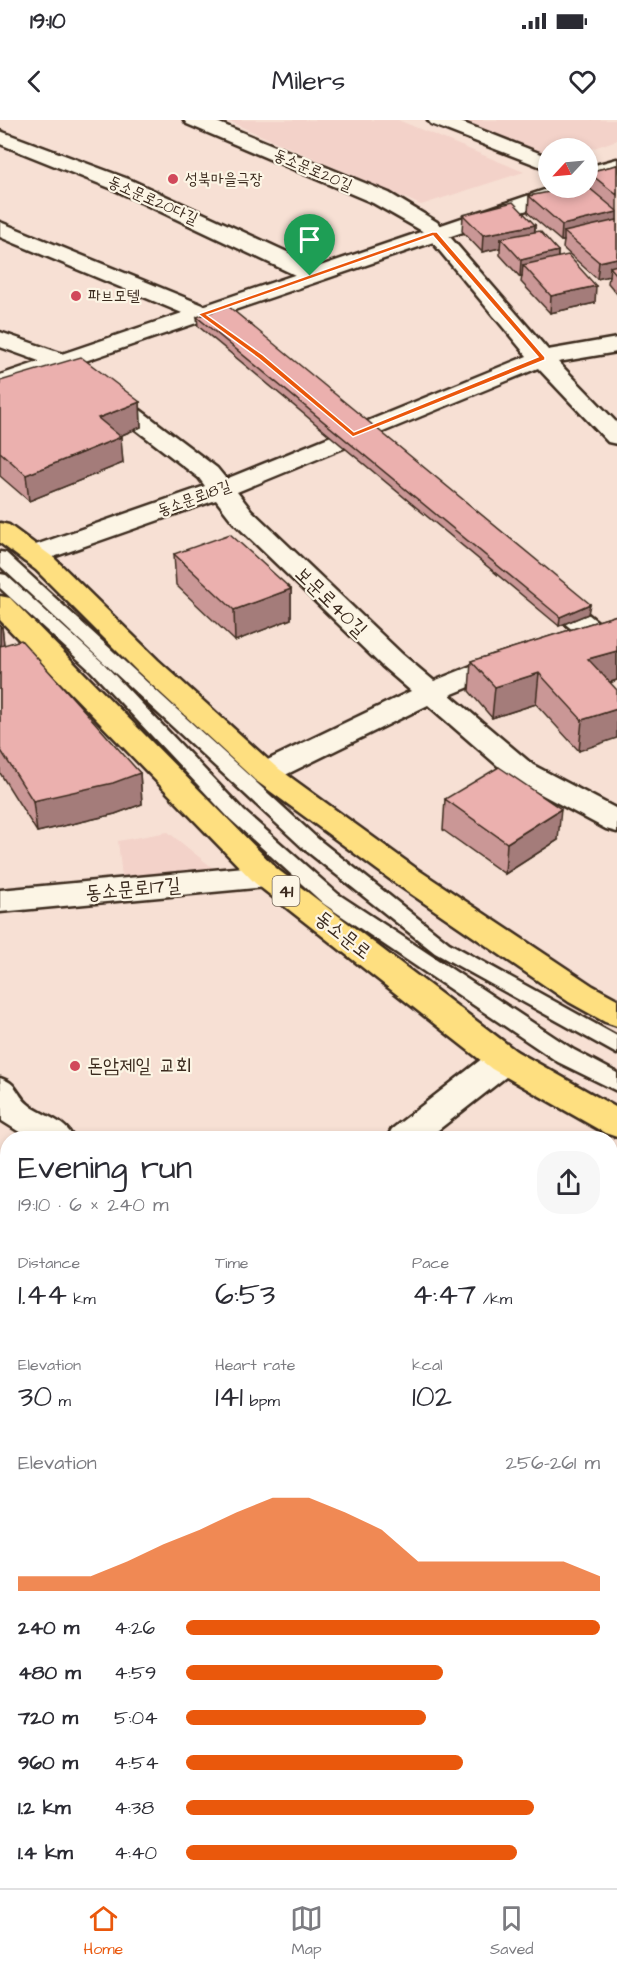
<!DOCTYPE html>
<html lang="en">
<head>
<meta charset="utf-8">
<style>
  :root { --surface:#fff; --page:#f7f7f7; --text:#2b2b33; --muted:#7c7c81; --line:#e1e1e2; --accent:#ea580c }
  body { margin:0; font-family:"Architects Daughter","Poor Story",sans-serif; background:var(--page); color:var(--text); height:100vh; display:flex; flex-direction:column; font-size:22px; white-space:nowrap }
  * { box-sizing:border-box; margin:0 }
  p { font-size:20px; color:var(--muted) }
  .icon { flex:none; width:33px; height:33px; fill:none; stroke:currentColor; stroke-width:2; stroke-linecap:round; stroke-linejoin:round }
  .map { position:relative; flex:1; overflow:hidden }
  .details { position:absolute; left:0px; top:1011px; width:618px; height:758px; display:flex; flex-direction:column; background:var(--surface); border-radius:24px 24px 0 0; box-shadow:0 3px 9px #0003 }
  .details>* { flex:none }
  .needle { width:39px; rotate:244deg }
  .controls { position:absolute; left:538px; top:18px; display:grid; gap:12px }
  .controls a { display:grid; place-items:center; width:60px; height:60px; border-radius:50%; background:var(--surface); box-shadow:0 3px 9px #0003; font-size:30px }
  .pin { position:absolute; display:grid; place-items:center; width:51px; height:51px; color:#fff; margin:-62px -26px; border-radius:50% 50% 50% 0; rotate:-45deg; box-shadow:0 0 6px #0007 }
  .pin .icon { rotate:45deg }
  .round { display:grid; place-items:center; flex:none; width:63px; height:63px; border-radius:24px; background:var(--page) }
  .head { display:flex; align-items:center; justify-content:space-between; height:102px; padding:0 18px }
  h1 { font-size:33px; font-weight:600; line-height:45px }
  .stats { display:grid; grid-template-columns:repeat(3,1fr); gap:9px; height:102px; padding:6px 18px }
  .stats div { display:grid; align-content:center }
  .stats b { font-size:30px; font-weight:600 }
  .stats small { font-size:16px; font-weight:400 }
  .stats p { font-size:16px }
  .chart { height:168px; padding:12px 18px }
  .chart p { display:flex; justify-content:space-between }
  .chart svg { width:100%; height:108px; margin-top:6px; fill:var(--accent); opacity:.7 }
  ul { padding:0 18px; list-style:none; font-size:20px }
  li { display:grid; grid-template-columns:96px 72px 1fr; align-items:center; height:45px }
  li i { height:15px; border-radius:8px; background:var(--accent) }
  .status { display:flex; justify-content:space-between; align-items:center; height:42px; padding:0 30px; background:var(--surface); direction:ltr }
  .status svg { height:16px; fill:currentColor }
  header { display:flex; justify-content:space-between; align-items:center; height:78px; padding:0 18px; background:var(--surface); font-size:27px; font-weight:600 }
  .tab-bar { display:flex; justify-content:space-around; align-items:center; height:84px; border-top:2px solid var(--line); background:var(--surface); font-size:16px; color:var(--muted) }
  .tab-bar a { display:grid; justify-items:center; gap:3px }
  .tab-bar .on { color:var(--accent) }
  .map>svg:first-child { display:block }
  .built { fill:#f3d2c9 }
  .green { fill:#adf0ba; stroke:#748d6c; stroke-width:1.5 }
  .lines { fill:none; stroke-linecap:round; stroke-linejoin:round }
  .service-casing { stroke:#3b2a1e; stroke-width:5 }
  .minor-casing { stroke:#3b2a1e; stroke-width:5 }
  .tertiary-casing { stroke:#3b2a1e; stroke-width:5 }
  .primary-casing { stroke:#3b2a1e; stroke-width:5 }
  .service { fill:#fcf5e5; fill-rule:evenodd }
  .minor { fill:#fcf5e5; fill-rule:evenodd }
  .tertiary { fill:#fcf5e5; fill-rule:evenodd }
  .primary { fill:#fedf80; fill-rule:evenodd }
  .wall { fill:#ca9796; stroke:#3b2a1e; stroke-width:1.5 }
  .shaded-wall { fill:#a47b7a; stroke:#3b2a1e; stroke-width:1.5 }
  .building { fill:#ebb0ae; stroke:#3b2a1e; stroke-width:1.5 }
  .route { fill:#ea580c; stroke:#fff; stroke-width:1.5; fill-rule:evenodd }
  .poi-dot { fill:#d1495b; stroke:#fcf5e5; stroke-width:2 }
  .labels { text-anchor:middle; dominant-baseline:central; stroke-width:4.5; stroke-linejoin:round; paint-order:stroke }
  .far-street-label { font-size:16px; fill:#3b2a1e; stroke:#fcf5e5 }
  .far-poi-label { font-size:16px; fill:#3b2a1e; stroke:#fcf5e5; text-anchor:start }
  .shield { fill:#fcf5e5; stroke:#75675a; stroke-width:1.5 }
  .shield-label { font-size:18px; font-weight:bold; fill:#3b2a1e }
  .street-label { font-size:20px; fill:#3b2a1e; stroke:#fcf5e5 }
  .poi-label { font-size:20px; fill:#3b2a1e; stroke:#fcf5e5; text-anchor:start }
</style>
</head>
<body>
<div class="status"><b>19:10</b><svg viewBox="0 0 49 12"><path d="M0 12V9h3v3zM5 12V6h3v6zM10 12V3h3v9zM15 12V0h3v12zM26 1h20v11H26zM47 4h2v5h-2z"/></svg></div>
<header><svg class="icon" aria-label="back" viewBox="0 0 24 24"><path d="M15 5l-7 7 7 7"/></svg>Milers<svg class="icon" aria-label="heart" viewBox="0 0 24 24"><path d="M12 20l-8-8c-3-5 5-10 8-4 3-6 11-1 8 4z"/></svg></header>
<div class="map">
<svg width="617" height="1768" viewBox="0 0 617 1768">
  <rect width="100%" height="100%" fill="#f7e0d4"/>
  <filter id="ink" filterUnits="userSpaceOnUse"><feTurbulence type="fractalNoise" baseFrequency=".0167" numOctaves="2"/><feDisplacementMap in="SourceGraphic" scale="12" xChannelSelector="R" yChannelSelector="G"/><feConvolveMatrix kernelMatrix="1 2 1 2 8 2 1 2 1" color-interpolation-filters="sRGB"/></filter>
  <g filter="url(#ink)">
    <!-- built -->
    <path class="built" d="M226,0H398L524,52L421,85Z
      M451,0H617V20L588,30L549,28V35Z
      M168,712L214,749L122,757L118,721Z
      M7,1261L8,1761H610L611,1605L617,1613V1768H0V1263Z"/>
    <!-- green -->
    <path class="green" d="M7,1414L8,1761H270L272,1768H0V1416Z"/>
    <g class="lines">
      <defs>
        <path id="service" d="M0,432L6,433L318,719L449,823L617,916V934L435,833L304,729L0,446Z
          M0,454L6,455L103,543L244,691L338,774L574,930L617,953V971L558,942L324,784L230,699L91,551L0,468Z"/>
        <path id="minor" d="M184,0H212L389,73L437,102L548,230L617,218V232L558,242L617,303V324L608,322L538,248L237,372L251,390L402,534L434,561L503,533L513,530L523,533L527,539L523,545L450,575L533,645L617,689V712L606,709L513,659L428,585L275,660L265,663L255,660L250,653L255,646L411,571L382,546L233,402L216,380L42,441L33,443L24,441L20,435L24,429L205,366L199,358L53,246L0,227V212L69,236L217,348L226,359L527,236L424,112L373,83L187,4Z
          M428,0H456L549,37V50L431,4Z
          M0,11L131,60L287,132L311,145L314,150L311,155L303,157L295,155L115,70L0,24Z
          M0,102L203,185L207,190L203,195L195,197L187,195L0,117Z
          M541,462L551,464L599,503L603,509L599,515L589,517L579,515L531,476L527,470L531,464Z
          M266,745L277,749L282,756L277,763L266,767L0,792V770Z
          M504,928L516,931L521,940L516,949L428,1018H387L392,1009L492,931Z
          M0,958C19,964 15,973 28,984C42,996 66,1000 73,1018H29L2,1001Z
          M8,1222V1254L0,1256V1224Z
          M610,1294L617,1297V1332L610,1329Z
          M610,1550L617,1553V1597L610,1595Z"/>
        <path id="tertiary" d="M617,39V52L588,60V47Z
          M550,68H580L577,73L0,270V255Z"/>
        <path id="primary" d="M0,403L9,405L54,438L158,540L275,646L417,749L593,866L617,879V906L605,902L569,882L395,763L255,660L138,552L36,450L0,423Z
          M0,476L10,478L277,749L516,931L617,988V1017L605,1013L492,949L255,763L0,500Z"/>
      </defs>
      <!-- service casing -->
      <use href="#service" class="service-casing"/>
      <!-- minor casing -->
      <use href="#minor" class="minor-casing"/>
      <!-- tertiary casing -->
      <use href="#tertiary" class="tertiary-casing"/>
      <!-- primary casing -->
      <use href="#primary" class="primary-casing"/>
      <!-- service -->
      <use href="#service" class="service"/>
      <!-- minor -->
      <use href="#minor" class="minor"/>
      <!-- tertiary -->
      <use href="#tertiary" class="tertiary"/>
      <!-- primary -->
      <use href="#primary" class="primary"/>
    </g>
    <!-- wall -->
    <path class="wall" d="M617,45V174L608,163L609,156L597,159L563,128L564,121H561L528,93L529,76L588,68V52Z
      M463,95L535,105V112L558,131V137L595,183L550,193L521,162L522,156L520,157L500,135V128L482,132L462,111Z
      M197,197L588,494L559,506L198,206Z
      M0,261L140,282L141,307L120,316L123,343L29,381L0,356Z
      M174,434L291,469V499L235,521L176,465Z
      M617,495V560L610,563L579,631L536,584L492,598L469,571L471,541Z
      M0,505L2,507L4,525L140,653L142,684L115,694L37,712L0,653Z
      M445,679L558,720L505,754L443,710Z"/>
    <!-- shaded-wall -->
    <path class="shaded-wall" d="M617,92V108L564,112V121H561L562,105Z
      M535,105L534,121L501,118L500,128L482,132L483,115Z
      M558,131L557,148L523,145L522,156L520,157L521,140Z
      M617,138V154L610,147L609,156L597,159L599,142Z
      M596,166L595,183L550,193L551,176Z
      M140,282L141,307L100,324L98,298Z
      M121,317L123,343L29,381L26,355Z
      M291,469V499L235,521L234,490Z
      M590,484L588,494L559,506L560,497Z
      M2,507L5,534L0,536V508Z
      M617,531V560L584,570L588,539Z
      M539,553L536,584L492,598L495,567Z
      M617,589V618L579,631L582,600Z
      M140,653L142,684L115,694L37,712L33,681Z
      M561,689L558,720L505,754L507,723Z"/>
    <!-- building -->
    <path class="building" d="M617,45V75L588,52Z
      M588,67L617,91V92L562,105L529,76L569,68H588Z
      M513,82L535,105L483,115L463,95Z
      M617,100V138L599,142L564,112Z
      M540,111L558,131L521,140L501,118Z
      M568,135L596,166L551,176L523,145Z
      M617,145V155L610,147Z
      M228,186L590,484L560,497L197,197Z
      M81,237L140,282L98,298L121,317L26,355L0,332V261Z
      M230,414L291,469L234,490L174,434Z
      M617,495V531L588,539L617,570V589L582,600L539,553L495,567L471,541Z
      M21,520L140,653L113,663L33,681L0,629V526Z
      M499,647L561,689L507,723L445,679Z"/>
  </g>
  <!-- route -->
  <path class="route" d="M432,112H437L545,237V240L353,317L258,238L198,194ZM433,116L538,237L354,312L263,235L207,195Z"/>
  <!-- markers -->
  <g class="poi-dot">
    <circle cx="173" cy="59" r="6"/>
    <circle cx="76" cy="176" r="6"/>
    <circle cx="75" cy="946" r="6"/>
  </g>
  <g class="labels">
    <!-- far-street labels -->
    <g class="far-street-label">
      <text transform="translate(313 50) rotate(23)">동소문로20길</text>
      <text transform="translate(153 80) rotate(24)">동소문로20다길</text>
      <text transform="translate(194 378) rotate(-20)">동소문로18길</text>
    </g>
    <!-- far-poi labels -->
    <g class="far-poi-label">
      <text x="185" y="59">성북마을극장</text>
      <text x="88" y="176">파브모텔</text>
    </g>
    <!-- shield labels -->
    <rect class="shield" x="272.5" y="756" width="27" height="30" rx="4.5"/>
    <g class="shield-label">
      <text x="286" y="771">41</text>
    </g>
    <!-- street labels -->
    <g class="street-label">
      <text transform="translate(331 482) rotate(44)">보문로40길</text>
      <text transform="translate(133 769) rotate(-5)">동소문로17길</text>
      <text transform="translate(343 815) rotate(38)">동소문로</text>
    </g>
    <!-- poi labels -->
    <g class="poi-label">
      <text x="87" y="946">돈암제일 교회</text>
    </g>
  </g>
</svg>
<div class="controls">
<a><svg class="needle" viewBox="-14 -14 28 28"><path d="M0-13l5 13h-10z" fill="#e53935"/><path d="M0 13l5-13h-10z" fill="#7c7c81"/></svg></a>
</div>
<div class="pin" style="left:310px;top:156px;background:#1e9e55"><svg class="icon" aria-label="arrive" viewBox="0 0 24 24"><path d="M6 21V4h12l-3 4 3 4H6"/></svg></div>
<section class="details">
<div class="head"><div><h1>Evening run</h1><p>19:10 · 6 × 240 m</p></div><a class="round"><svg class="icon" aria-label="share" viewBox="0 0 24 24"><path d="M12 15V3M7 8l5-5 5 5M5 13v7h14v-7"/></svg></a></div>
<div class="stats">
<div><p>Distance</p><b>1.44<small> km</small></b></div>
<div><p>Time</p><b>6:53</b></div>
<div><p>Pace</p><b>4:47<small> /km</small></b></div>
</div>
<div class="stats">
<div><p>Elevation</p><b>30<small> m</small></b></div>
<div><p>Heart rate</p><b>141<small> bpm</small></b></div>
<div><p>kcal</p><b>102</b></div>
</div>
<div class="chart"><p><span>Elevation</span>256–261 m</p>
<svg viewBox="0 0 160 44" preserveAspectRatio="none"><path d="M0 44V38L10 38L20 38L30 32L40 25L50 19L60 12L70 6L80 6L90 12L100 19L110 32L120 32L130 32L140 32L150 32L160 38V44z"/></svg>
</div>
<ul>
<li><b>240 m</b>4:26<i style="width:100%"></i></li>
<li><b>480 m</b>4:59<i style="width:62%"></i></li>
<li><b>720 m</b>5:04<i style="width:58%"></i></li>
<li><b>960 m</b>4:54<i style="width:67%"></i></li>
<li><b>1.2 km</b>4:38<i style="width:84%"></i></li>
<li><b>1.4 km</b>4:40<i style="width:80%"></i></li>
</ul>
</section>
</div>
<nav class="tab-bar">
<a class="on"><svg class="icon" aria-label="home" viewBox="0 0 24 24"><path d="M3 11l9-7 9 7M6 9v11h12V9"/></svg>Home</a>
<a><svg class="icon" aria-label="map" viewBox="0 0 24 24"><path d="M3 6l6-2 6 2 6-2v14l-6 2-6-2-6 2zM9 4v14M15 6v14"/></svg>Map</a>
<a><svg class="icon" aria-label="saved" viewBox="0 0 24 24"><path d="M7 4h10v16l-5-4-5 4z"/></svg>Saved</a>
</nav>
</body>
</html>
